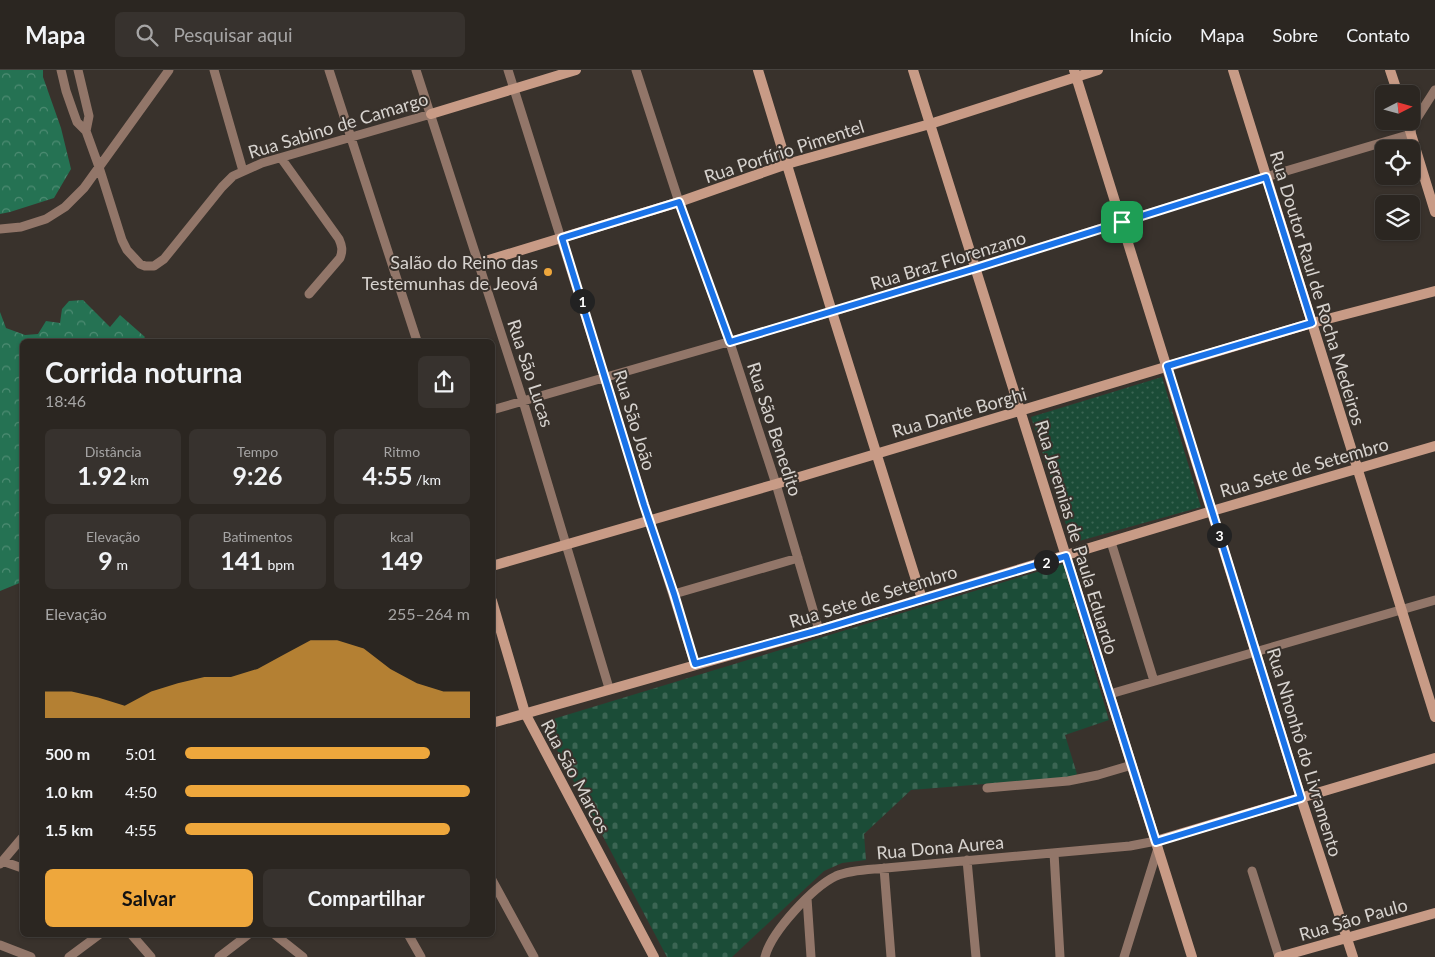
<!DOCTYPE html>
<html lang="pt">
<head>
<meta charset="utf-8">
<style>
  :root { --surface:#2b2621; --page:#37322e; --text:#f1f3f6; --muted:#a6a5a5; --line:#47433f; --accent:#eea73c }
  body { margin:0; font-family:Lato,sans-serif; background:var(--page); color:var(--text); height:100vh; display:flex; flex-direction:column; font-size:19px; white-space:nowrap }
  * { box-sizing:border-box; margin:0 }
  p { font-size:16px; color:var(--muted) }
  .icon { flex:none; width:28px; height:28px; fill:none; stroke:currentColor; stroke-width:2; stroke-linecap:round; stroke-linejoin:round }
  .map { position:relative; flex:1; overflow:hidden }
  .panel { position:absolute; left:20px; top:269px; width:475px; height:598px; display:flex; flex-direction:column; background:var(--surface); border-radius:8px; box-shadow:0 1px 4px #0004,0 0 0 1px var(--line) }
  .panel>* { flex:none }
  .needle { width:32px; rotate:84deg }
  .controls { position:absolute; left:1375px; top:15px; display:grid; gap:10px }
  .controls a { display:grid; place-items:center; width:45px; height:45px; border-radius:8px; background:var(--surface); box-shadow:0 1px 4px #0004,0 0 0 1px var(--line); font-size:25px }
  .pin { position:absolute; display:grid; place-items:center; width:42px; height:42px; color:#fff; margin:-21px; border-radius:10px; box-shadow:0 2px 8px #0006 }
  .km { position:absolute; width:25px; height:25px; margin:-12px; border-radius:50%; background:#222; color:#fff; font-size:14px; line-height:25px; text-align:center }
  .round { display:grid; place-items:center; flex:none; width:52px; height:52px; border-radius:8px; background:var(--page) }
  .overview { display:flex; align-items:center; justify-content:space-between; height:85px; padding:0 25px }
  h1 { font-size:28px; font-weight:700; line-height:38px }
  .figures { display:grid; grid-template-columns:repeat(3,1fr); gap:8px; height:85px; padding:5px 25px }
  .figures div { display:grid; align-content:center; border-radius:8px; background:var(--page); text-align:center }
  .figures b { font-size:25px; font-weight:700 }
  .figures small { font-size:14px; font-weight:400 }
  .figures p { font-size:14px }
  .chart { height:140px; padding:10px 25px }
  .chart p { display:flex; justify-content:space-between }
  .chart svg { width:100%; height:90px; margin-top:5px; fill:var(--accent); opacity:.7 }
  .button { display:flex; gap:10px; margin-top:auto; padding:10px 25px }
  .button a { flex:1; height:58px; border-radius:8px; background:var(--accent); color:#111; font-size:20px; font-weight:700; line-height:58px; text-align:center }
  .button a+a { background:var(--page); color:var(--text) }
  ul { padding:0 25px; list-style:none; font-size:16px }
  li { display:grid; grid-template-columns:80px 60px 1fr; align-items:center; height:38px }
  li i { height:12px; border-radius:6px; background:var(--accent) }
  header { display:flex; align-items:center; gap:30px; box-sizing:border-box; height:70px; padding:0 25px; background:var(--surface); border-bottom:1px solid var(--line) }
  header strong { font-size:24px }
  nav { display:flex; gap:28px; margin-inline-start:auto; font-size:18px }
  .search { width:350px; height:45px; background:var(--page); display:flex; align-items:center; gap:12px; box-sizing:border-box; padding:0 18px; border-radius:8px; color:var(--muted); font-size:19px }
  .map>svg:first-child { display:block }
  .green { fill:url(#green-dots) }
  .forest { fill:url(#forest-crowns) }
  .cemetery { fill:url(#cemetery-stones) }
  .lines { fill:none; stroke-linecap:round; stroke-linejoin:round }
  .street { stroke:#927669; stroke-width:9 }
  .secondary { stroke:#c89b86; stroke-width:10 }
  .route-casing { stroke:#fff; stroke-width:10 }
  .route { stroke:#1a73e8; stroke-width:6 }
  .poi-dot { fill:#eea73c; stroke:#39322c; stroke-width:2 }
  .labels { text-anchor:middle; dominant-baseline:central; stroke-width:4; stroke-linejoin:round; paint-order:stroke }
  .street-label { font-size:18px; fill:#d7d3cf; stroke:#39322c }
  .poi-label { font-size:18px; fill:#d7d3cf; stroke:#39322c; text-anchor:end }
</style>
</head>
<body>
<header>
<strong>Mapa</strong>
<div class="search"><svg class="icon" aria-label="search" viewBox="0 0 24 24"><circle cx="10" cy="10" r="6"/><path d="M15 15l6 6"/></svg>Pesquisar aqui</div>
<nav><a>Início</a><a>Mapa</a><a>Sobre</a><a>Contato</a></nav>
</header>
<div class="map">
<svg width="1435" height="887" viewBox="0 0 1435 887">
  <defs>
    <pattern id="green-dots" width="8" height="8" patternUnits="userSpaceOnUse" patternTransform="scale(1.25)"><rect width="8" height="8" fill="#1b4c37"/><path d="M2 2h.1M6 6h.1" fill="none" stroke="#3b6553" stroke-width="1.8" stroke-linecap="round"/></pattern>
    <pattern id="forest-crowns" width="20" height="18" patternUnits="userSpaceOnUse" patternTransform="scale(1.25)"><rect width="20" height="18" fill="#257253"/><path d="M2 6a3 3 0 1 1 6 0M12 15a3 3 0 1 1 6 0" fill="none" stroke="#4e8c73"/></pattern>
    <pattern id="cemetery-stones" width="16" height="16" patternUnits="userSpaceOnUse" patternTransform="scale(1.25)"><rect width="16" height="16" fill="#1b4c37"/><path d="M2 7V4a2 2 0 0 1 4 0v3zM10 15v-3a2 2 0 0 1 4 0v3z" fill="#3b6553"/></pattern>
  </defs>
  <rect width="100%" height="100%" fill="#39322c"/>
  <!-- green -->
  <path class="green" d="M1162,307L1201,437L1072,473L1031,347Z"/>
  <!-- forest -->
  <path class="forest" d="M0,0H43V7L61,58L71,99L54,128L10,142L0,144Z
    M83,230L110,257L120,245L145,267L142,271H22V512L0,521V242L6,258L25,265L38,264L46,251L60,253L62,239L69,231Z"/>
  <!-- cemetery -->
  <path class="cemetery" d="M1063,494L1109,650L1065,665L1077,704L1072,707L911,720L864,764L866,790L842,793L824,801L732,887H667L547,661L546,655L550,650Z"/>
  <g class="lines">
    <!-- street -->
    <path class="street" d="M61,0L66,21L73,41L77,52L86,61L99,97L122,170L127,180L140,194L145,196H154L164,189L222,117L233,106L262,93L431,44
      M78,0L89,46L86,61
      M214,0L243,101
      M329,0L417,271
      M416,0L523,331L609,618
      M508,0L695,595
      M636,0L679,132L730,273L776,414L819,560
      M281,88L339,169C342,176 343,180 340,188L309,224
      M0,159L21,157L46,149L65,137L84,118L169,0
      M492,340L832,242L1266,107L1411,64L1412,56L1435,20
      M1111,472L1154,611
      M674,524L798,488
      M1110,624L1435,530
      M987,718L1068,711L1098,705L1132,695
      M1054,783L1060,887
      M967,790L976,887
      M2,791L22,798
      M0,794L22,768
      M884,798L891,887
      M1252,801L1279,887
      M492,810L534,887
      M807,828L811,887
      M131,864L151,887
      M274,864L303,887
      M408,864L421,887
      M0,875L31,887
      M69,887L100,864
      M219,887L249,864
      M765,887C771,862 813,817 836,806C848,801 862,800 875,799L1130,776L1156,771
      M1124,887L1158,778"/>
    <!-- secondary -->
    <path class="secondary" d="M758,0L832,242L922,529
      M913,0L1192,887
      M1074,0L1301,728L1353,887
      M1233,0L1435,647
      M1390,0L1398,24
      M431,44L576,0
      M1407,51L1435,142
      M479,193L679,132L787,94L930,54L1098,0
      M492,496L776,414L1312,253L1435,221
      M492,531L525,643L654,887
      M492,653L819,560L1212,441L1435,376
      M1156,771L1435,688
      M1279,887L1435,843"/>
  </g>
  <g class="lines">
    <defs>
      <path id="route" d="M1266,107L1312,253L1167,296L1301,728L1156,772L1066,486L819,560L695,594L674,524L644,435L562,168L679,132L730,272L976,198Z"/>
    </defs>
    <!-- route casing -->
    <use href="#route" class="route-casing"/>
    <!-- route -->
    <use href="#route" class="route"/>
  </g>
  <!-- markers -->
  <circle class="poi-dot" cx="548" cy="202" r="5"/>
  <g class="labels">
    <!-- street labels -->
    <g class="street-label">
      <text transform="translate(338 55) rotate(-17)">Rua Sabino de Camargo</text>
      <text transform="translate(784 81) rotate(-18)">Rua Porfírio Pimentel</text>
      <text transform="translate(948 190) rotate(-17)">Rua Braz Florenzano</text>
      <text transform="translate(1318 218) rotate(73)">Rua Doutor Raul de Rocha Medeiros</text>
      <text transform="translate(531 303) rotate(72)">Rua São Lucas</text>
      <text transform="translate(959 342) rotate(-16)">Rua Dante Borghi</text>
      <text transform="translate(635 350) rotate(73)">Rua São João</text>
      <text transform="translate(775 359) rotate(72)">Rua São Benedito</text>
      <text transform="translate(1304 397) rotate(-16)">Rua Sete de Setembro</text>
      <text transform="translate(1077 467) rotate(73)">Rua Jeremias de Paula Eduardo</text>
      <text transform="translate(873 526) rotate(-17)">Rua Sete de Setembro</text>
      <text transform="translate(1305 682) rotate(73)">Rua Nhonhô do Livramento</text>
      <text transform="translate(576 706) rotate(62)">Rua São Marcos</text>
      <text transform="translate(940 777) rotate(-5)">Rua Dona Aurea</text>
      <text transform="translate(1353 849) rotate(-16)">Rua São Paulo</text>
    </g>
    <!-- poi labels -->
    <g class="poi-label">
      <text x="538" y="192">Salão do Reino das<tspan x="538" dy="21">Testemunhas de Jeová</tspan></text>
    </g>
  </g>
</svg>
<div class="controls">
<a><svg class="needle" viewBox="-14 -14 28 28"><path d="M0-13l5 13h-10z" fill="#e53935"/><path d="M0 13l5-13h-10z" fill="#a6a5a5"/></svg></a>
<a><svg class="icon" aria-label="locate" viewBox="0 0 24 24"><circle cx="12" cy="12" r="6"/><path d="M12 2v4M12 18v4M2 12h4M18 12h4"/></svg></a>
<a><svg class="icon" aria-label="layers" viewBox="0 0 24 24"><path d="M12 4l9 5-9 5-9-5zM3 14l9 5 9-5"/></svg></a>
</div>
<div class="pin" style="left:1122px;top:152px;background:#1e9e55"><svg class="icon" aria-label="arrive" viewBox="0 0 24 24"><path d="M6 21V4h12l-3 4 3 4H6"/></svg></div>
<b class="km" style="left:582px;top:231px">1</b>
<b class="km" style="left:1046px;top:492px">2</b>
<b class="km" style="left:1219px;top:465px">3</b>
<section class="panel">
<div class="overview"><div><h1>Corrida noturna</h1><p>18:46</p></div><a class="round"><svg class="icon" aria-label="share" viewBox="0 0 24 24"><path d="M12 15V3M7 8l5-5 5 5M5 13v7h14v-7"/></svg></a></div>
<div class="figures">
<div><p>Distância</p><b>1.92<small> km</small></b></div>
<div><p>Tempo</p><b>9:26</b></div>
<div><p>Ritmo</p><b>4:55<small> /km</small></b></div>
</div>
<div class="figures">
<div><p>Elevação</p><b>9<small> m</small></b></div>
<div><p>Batimentos</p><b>141<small> bpm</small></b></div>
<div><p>kcal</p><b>149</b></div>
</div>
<div class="chart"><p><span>Elevação</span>255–264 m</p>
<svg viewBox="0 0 160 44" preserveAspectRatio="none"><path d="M0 44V31L10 31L20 34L30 38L40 31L50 27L60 24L70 24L80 20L90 13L100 6L110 6L120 10L130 20L140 27L150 31L160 31V44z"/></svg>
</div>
<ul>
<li><b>500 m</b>5:01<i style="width:86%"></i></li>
<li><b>1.0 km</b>4:50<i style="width:100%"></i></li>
<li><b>1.5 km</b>4:55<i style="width:93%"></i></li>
</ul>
<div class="button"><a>Salvar</a><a>Compartilhar</a></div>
</section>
</div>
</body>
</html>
